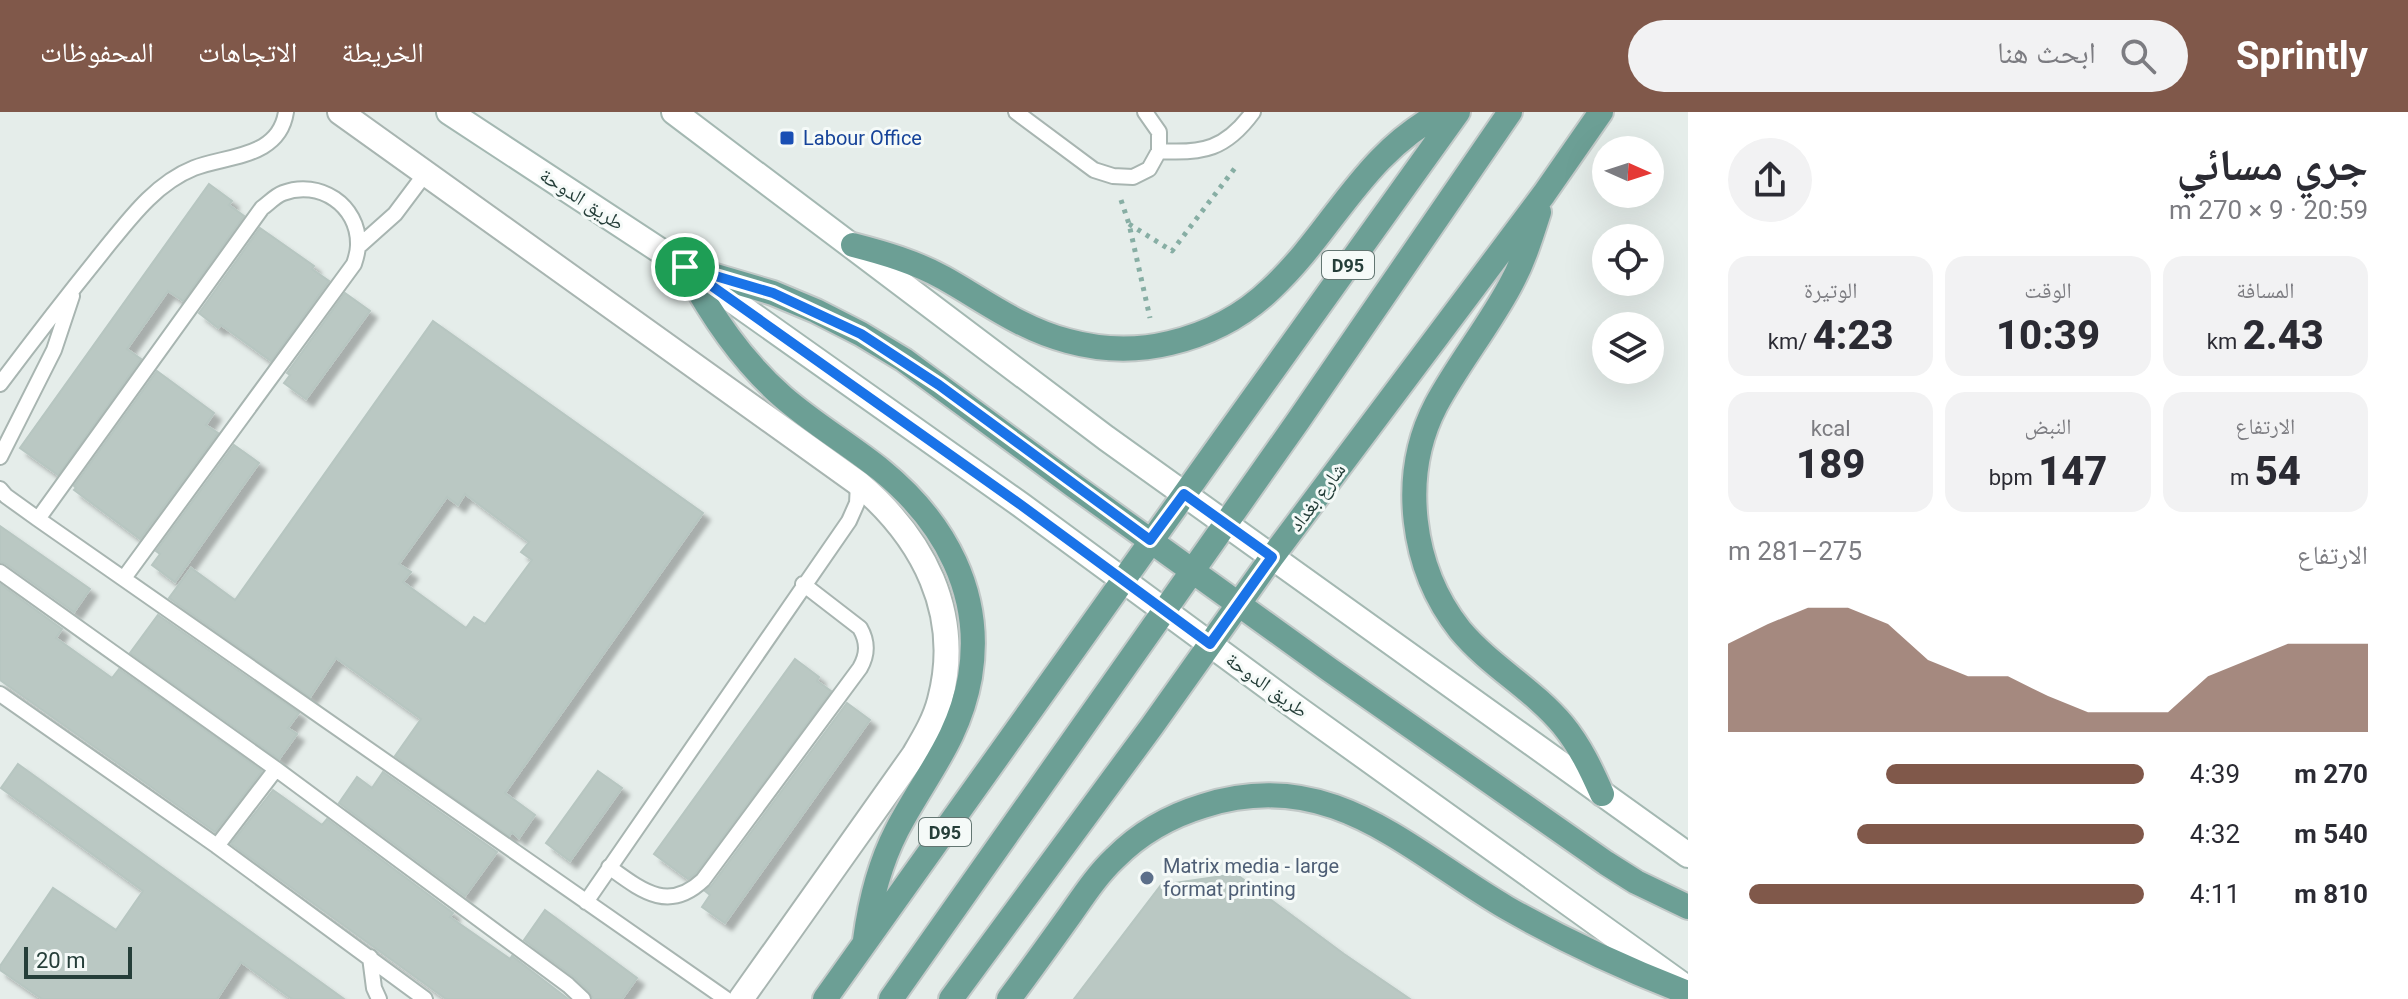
<!DOCTYPE html>
<html lang="ar">
<head>
<meta charset="utf-8">
<style>
  :root { --surface:#fff; --page:#f2f2f3; --text:#2b2b33; --muted:#7c7c81; --accent:#80584a }
  body { margin:0; font-family:Roboto,"Noto Naskh Arabic",sans-serif; background:var(--page); color:var(--text); direction:rtl; height:100vh; display:flex; flex-direction:column; font-size:30px; white-space:nowrap }
  * { box-sizing:border-box; margin:0 }
  p { font-size:26px; color:var(--muted) }
  .icon { flex:none; width:44px; height:44px; fill:none; stroke:currentColor; stroke-width:2; stroke-linecap:round; stroke-linejoin:round }
  .map { position:relative; flex:1; overflow:hidden; direction:ltr }
  .drawer { display:flex; flex-direction:column; background:var(--surface); width:720px }
  .drawer>* { flex:none }
  .needle { width:52px; rotate:93deg }
  .controls { position:absolute; left:1592px; top:24px; display:grid; gap:16px }
  .controls a { display:grid; place-items:center; width:72px; height:72px; border-radius:50%; background:var(--surface); box-shadow:0 8px 32px #0002; font-size:40px }
  .scale { position:absolute; left:24px; bottom:20px; width:108px; box-sizing:border-box; padding-left:8px; border:4px solid #253e39; border-top:0; font-size:22px; line-height:28px; white-space:nowrap; color:#253e39; -webkit-text-stroke:6px #f5faf8; paint-order:stroke }
  .pin { position:absolute; display:grid; place-items:center; width:68px; height:68px; color:#fff; margin:-34px; border:4px solid #fff; border-radius:50%; box-shadow:0 2px 8px #0007 }
  .round { display:grid; place-items:center; flex:none; width:84px; height:84px; border-radius:42px; background:var(--page) }
  .summary { display:flex; align-items:center; justify-content:space-between; height:136px; padding:0 40px }
  h1 { font-size:44px; font-weight:800; line-height:60px }
  .stats { display:grid; grid-template-columns:repeat(3,1fr); gap:12px; height:136px; padding:8px 40px }
  .stats div { display:grid; align-content:center; border-radius:20px; background:var(--page); text-align:center }
  .stats b { font-size:40px; font-weight:800 }
  .stats small { font-size:22px; font-weight:400 }
  .stats p { font-size:22px }
  .chart { height:224px; padding:16px 40px }
  .chart p { display:flex; justify-content:space-between }
  .chart svg { width:100%; height:144px; margin-top:8px; fill:var(--accent); opacity:.7 }
  ul { padding:0 40px; list-style:none; font-size:26px }
  li { display:grid; grid-template-columns:128px 96px 1fr; align-items:center; height:60px }
  li i { height:20px; border-radius:10px; background:var(--accent) }
  header { display:flex; align-items:center; gap:48px; box-sizing:border-box; height:112px; padding:0 40px; background:var(--accent); color:#fff }
  header strong { font-size:38px }
  nav { display:flex; gap:44px; margin-inline-start:auto; font-size:28px }
  .search { width:560px; height:72px; background:var(--page); display:flex; align-items:center; gap:20px; box-sizing:border-box; padding:0 28px; border-radius:44px; color:var(--muted); font-size:30px }
  main { display:flex; flex:1; min-height:0 }
  .map>svg:first-child { display:block }
  .building { fill:#bac8c3; stroke:#b7c6c1; stroke-width:2; fill-rule:evenodd; filter:url(#shadow) }
  .lines { fill:none; stroke-linecap:round; stroke-linejoin:round }
  .lane-casing { stroke:#a8b5b1; stroke-width:18 }
  .street-casing { stroke:#a8b5b1; stroke-width:28 }
  .secondary-casing { stroke:#a4b8b2; stroke-width:28 }
  .primary-casing { stroke:#c2c9c8; stroke-width:28 }
  .path { stroke:#87aea4; stroke-width:5; stroke-dasharray:4 6; stroke-linecap:butt }
  .lane { stroke:#fff; stroke-width:14 }
  .street { stroke:#fff; stroke-width:24 }
  .secondary { stroke:#fff; stroke-width:24 }
  .primary { stroke:#6c9f95; stroke-width:24 }
  .route-casing { stroke:#fff; stroke-width:16 }
  .route { stroke:#1a73e8; stroke-width:10 }
  .transit-dot { fill:#1a4fb4; stroke:#f5faf8; stroke-width:3 }
  .service-dot { fill:#5c6f8a; stroke:#f5faf8; stroke-width:3 }
  .labels { text-anchor:middle; dominant-baseline:central; stroke-width:6; stroke-linejoin:round; paint-order:stroke }
  .shield { fill:#f5faf8; stroke:#637672; stroke-width:2 }
  .shield-label { font-size:18px; font-weight:bold; fill:#253e39 }
  .transit-label { font-size:20px; fill:#164399; stroke:#f5faf8; text-anchor:start }
  .street-label { font-size:20px; fill:#253e39; stroke:#f5faf8 }
  .service-label { font-size:20px; fill:#4e5e75; stroke:#f5faf8; text-anchor:start }
</style>
</head>
<body>
<header>
<strong>Sprintly</strong>
<div class="search"><svg class="icon" aria-label="search" viewBox="0 0 24 24"><circle cx="10" cy="10" r="6"/><path d="M15 15l6 6"/></svg>ابحث هنا</div>
<nav><a>الخريطة</a><a>الاتجاهات</a><a>المحفوظات</a></nav>
</header>
<main>
<section class="drawer">
<div class="summary"><div><h1>جري مسائي</h1><p>20:59 · 9 × 270 m</p></div><a class="round"><svg class="icon" aria-label="share" viewBox="0 0 24 24"><path d="M12 15V3M7 8l5-5 5 5M5 13v7h14v-7"/></svg></a></div>
<div class="stats">
<div><p>المسافة</p><b>2.43<small> km</small></b></div>
<div><p>الوقت</p><b>10:39</b></div>
<div><p>الوتيرة</p><b>4:23<small> /km</small></b></div>
</div>
<div class="stats">
<div><p>الارتفاع</p><b>54<small> m</small></b></div>
<div><p>النبض</p><b>147<small> bpm</small></b></div>
<div><p>kcal</p><b>189</b></div>
</div>
<div class="chart"><p><span>الارتفاع</span>275–281 m</p>
<svg viewBox="0 0 160 44" preserveAspectRatio="none"><path d="M0 44V17L10 11L20 6L30 6L40 11L50 22L60 27L70 27L80 33L90 38L100 38L110 38L120 27L130 22L140 17L150 17L160 17V44z"/></svg>
</div>
<ul>
<li><b>270 m</b>4:39<i style="width:62%"></i></li>
<li><b>540 m</b>4:32<i style="width:69%"></i></li>
<li><b>810 m</b>4:11<i style="width:95%"></i></li>
</ul>
</section>
<div class="map">
<svg width="1688" height="887" viewBox="0 0 1688 887">
  <defs>
    <filter id="shadow"><feDropShadow dx="7" dy="7" stdDeviation="2" flood-color="#0004"/></filter>
  </defs>
  <rect width="100%" height="100%" fill="#e5edea"/>
  <!-- building -->
  <path class="building" d="M209,72L232,89L229,93L244,104L183,189L168,179L127,237L141,247L58,363L20,336Z
    M260,116L314,154L312,157L329,169L271,249L221,213L218,216L199,201Z
    M345,181L370,199L306,287L284,271L290,263L287,261Z
    M433,209L703,401L505,681L535,703L519,726L512,720L509,724L395,644L421,607L336,546L310,585L169,486L191,456L235,488ZM465,382L529,430L521,440L532,448L485,512L474,505L466,516L403,470L411,460L399,452L447,385L458,393Z
    M157,259L214,301L206,313L218,321L140,427L74,378L76,376L74,374Z
    M234,333L259,351L175,470L152,453L160,442L156,439Z
    M0,414L90,477L74,500L6,452L0,450Z
    M0,472L62,517L56,526L112,566L119,557L262,659L215,720L0,568Z
    M158,503L299,601L288,616L297,622L279,647L130,541Z
    M795,547L819,565L817,569L831,579L696,761L688,767L654,742Z
    M847,591L870,608L725,811L702,795L710,783L705,779L711,774Z
    M18,652L344,887H292L241,850L217,887H42L0,858V854L53,776L116,818L143,779L1,676Z
    M598,659L622,676L570,749L546,731Z
    M383,660L497,740L465,784L339,691L357,665L372,676Z
    M273,678L322,713L327,707L453,801L450,805L510,847L512,844L568,887H446L231,732Z
    M1236,762L1344,842L1410,887H1074L1161,773Z
    M545,798L637,866L622,887H593L590,880L575,866L524,828Z"/>
  <g class="lines">
    <defs>
      <path id="lane" d="M1016,0L1094,58L1113,64L1133,65L1149,57L1159,39V20L1145,0
        M1159,39C1203,42 1226,37 1253,0
        M358,135L395,102L425,62
        M0,272C33,228 67,184 101,142C128,109 154,72 194,56C228,43 279,46 286,0
        M0,345L54,238L72,184
        M0,377L6,384L38,407L726,887
        M38,407L262,96C269,91 275,84 283,81C319,67 359,93 358,133C358,139 356,146 354,152L124,466
        M0,460L276,657L568,873L583,887
        M0,582L217,734L425,887
        M217,734L276,657
        M609,755C641,778 668,801 703,768L860,556C868,542 868,530 860,516L803,472
        M586,790L849,409L857,391L858,371
        M370,845L374,876L379,887"/>
      <path id="street" d="M340,0L858,371C923,426 963,501 940,588C935,608 924,626 914,643L741,887"/>
      <path id="secondary" d="M449,0L685,155L1021,393L1287,589L1684,874
        M674,0L1106,326L1688,743"/>
      <path id="primary" d="M1539,100C1531,125 1523,151 1510,174C1488,215 1458,252 1436,293C1399,364 1411,456 1460,518C1490,554 1533,577 1563,613C1580,634 1591,657 1602,682
        M853,133C884,141 915,150 944,166C985,189 1021,217 1068,229C1101,238 1137,239 1170,231C1208,222 1243,204 1271,177C1334,118 1362,42 1443,0
        M685,155L773,181L816,199L861,222L904,248L1073,373L1330,558L1606,751L1636,770L1688,795
        M685,155C712,204 741,248 783,285C814,312 850,333 881,358C945,410 984,482 970,565C959,628 925,664 897,718C879,753 870,790 865,828
        M825,887C1036,591 1246,295 1458,0
        M891,887L1298,309L1510,0
        M951,887L1152,614L1272,445L1544,82L1601,0
        M1009,887C1030,859 1050,831 1070,803C1084,783 1097,763 1115,746C1139,722 1170,704 1203,694C1330,653 1406,737 1507,796C1565,829 1625,857 1688,881"/>
    </defs>
    <!-- lane casing -->
    <use href="#lane" class="lane-casing"/>
    <!-- street casing -->
    <use href="#street" class="street-casing"/>
    <!-- secondary casing -->
    <use href="#secondary" class="secondary-casing"/>
    <!-- primary casing -->
    <use href="#primary" class="primary-casing"/>
    <!-- path -->
    <path class="path" d="M1121,88L1129,112L1150,206
      M1129,112L1172,139L1238,52"/>
    <!-- lane -->
    <use href="#lane" class="lane"/>
    <!-- street -->
    <use href="#street" class="street"/>
    <!-- secondary -->
    <use href="#secondary" class="secondary"/>
    <!-- primary -->
    <use href="#primary" class="primary"/>
  </g>
  <g class="lines">
    <defs>
      <path id="route" d="M685,155L773,181L861,222L939,273L1150,428L1184,382L1272,445L1210,532L1021,393Z"/>
    </defs>
    <!-- route casing -->
    <use href="#route" class="route-casing"/>
    <!-- route -->
    <use href="#route" class="route"/>
  </g>
  <!-- markers -->
  <rect class="transit-dot" x="779" y="18" width="16" height="16" rx="4"/>
  <circle class="service-dot" cx="1147" cy="766" r="8"/>
  <g class="labels">
    <!-- shield labels -->
    <g class="shield">
      <rect x="1322" y="139" width="52" height="28" rx="6"/>
      <rect x="919" y="706" width="52" height="28" rx="6"/>
    </g>
    <g class="shield-label">
      <text x="1348" y="153">D95</text>
      <text x="945" y="720">D95</text>
    </g>
    <!-- transit labels -->
    <g class="transit-label">
      <text x="803" y="26">Labour Office</text>
    </g>
    <!-- street labels -->
    <g class="street-label">
      <text transform="translate(582 87) rotate(33)">طريق الدوحة</text>
      <text transform="translate(1317 385) rotate(-53)">شارع بغداد</text>
      <text transform="translate(1267 573) rotate(36)">طريق الدوحة</text>
    </g>
    <!-- service labels -->
    <g class="service-label">
      <text x="1163" y="754">Matrix media - large<tspan x="1163" dy="23">format printing</tspan></text>
    </g>
  </g>
</svg>
<div class="controls">
<a><svg class="needle" viewBox="-14 -14 28 28"><path d="M0-13l5 13h-10z" fill="#e53935"/><path d="M0 13l5-13h-10z" fill="#7c7c81"/></svg></a>
<a><svg class="icon" aria-label="locate" viewBox="0 0 24 24"><circle cx="12" cy="12" r="6"/><path d="M12 2v4M12 18v4M2 12h4M18 12h4"/></svg></a>
<a><svg class="icon" aria-label="layers" viewBox="0 0 24 24"><path d="M12 4l9 5-9 5-9-5zM3 14l9 5 9-5"/></svg></a>
</div>
<div class="scale">20 m</div>
<div class="pin" style="left:685px;top:155px;background:#1e9e55"><svg class="icon" aria-label="arrive" viewBox="0 0 24 24"><path d="M6 21V4h12l-3 4 3 4H6"/></svg></div>
</div>
</main>
</body>
</html>
